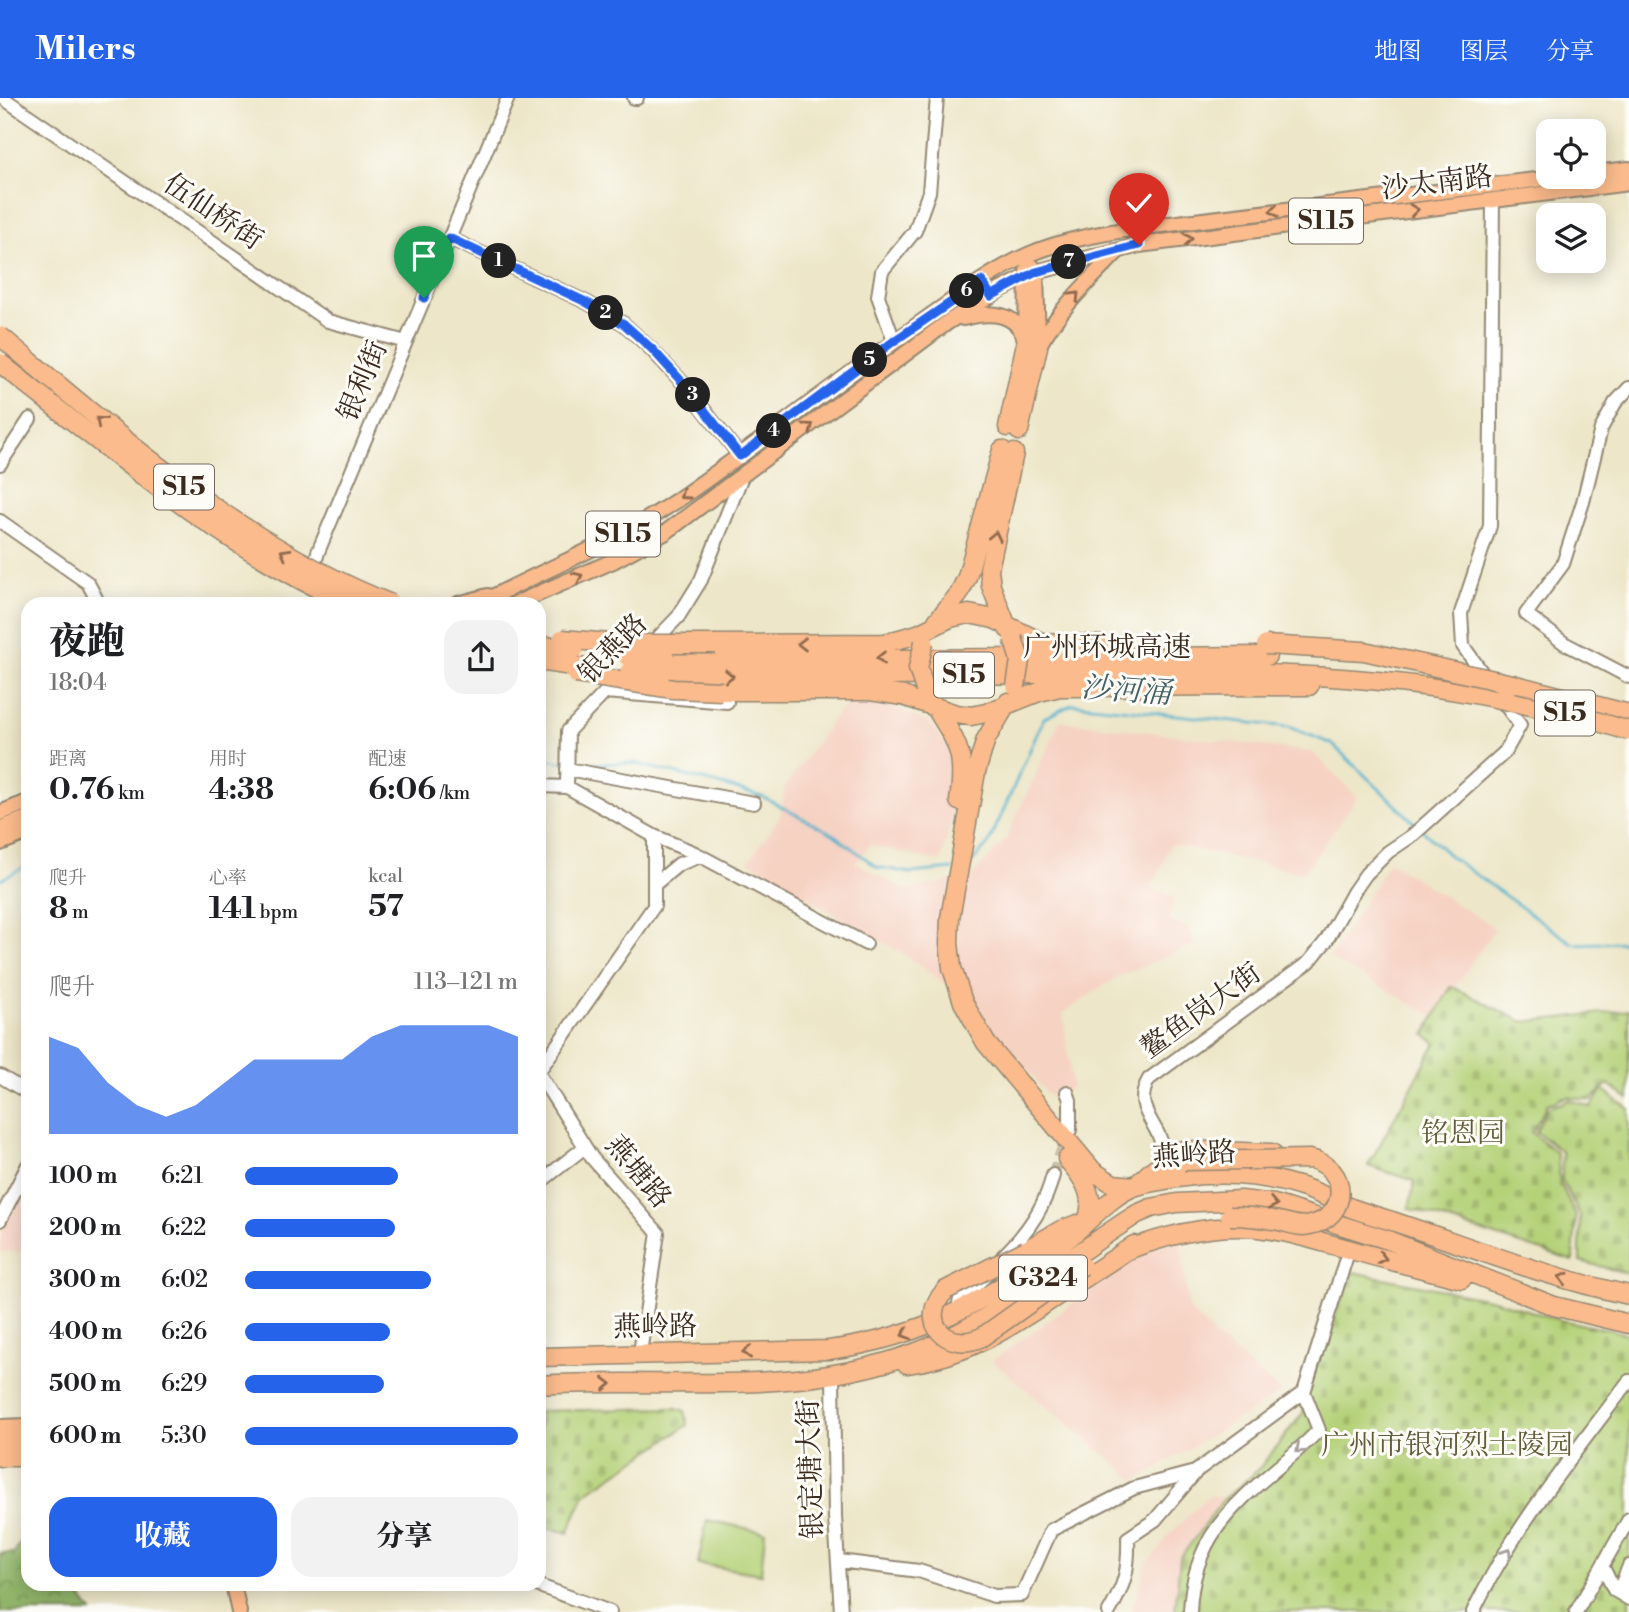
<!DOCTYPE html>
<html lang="zh">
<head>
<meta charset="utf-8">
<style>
  :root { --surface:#fff; --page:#f2f2f2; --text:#202124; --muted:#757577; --accent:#2563eb }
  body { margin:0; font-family:"Libre Bodoni","Noto Serif SC",serif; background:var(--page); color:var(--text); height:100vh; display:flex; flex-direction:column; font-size:26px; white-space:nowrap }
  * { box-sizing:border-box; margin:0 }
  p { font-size:23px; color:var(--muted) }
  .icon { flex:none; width:38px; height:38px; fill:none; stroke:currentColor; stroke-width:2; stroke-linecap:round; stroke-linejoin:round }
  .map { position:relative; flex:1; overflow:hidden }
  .sheet { position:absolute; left:21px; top:499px; width:525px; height:994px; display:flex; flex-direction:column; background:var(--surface); border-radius:21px; box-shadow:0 4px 18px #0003 }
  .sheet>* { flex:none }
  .controls { position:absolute; left:1536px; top:21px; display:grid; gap:14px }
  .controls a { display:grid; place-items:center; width:70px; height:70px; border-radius:14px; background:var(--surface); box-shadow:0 4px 18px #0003; font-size:35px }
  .pin { position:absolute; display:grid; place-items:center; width:60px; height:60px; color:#fff; margin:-72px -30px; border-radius:50% 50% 50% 0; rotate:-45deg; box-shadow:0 0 7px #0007 }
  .pin .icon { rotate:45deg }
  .km { position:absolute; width:35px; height:35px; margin:-18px; border-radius:50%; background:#222; color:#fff; font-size:19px; line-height:35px; text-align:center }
  .round { display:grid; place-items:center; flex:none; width:74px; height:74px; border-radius:21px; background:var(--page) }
  .overview { display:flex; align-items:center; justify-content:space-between; height:119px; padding:0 28px }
  h1 { font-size:38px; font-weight:800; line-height:52px }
  .metrics { display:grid; grid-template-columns:repeat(3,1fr); gap:10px; height:119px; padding:7px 28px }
  .metrics div { display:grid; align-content:center }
  .metrics b { font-size:30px; font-weight:800 }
  .metrics small { font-size:19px; font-weight:400 }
  .metrics p { font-size:19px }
  .chart { height:196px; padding:14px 28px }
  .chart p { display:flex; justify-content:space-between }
  .chart svg { width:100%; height:126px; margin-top:7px; fill:var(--accent); opacity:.7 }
  .button { display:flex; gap:14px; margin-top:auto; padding:14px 28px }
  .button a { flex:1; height:80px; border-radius:21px; background:var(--accent); color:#fff; font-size:28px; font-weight:800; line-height:80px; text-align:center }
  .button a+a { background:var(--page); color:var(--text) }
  ul { padding:0 28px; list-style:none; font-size:23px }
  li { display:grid; grid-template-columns:112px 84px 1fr; align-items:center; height:52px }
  li i { height:18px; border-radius:9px; background:var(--accent) }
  header { display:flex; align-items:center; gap:42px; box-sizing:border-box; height:98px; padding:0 35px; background:var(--accent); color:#fff }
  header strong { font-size:33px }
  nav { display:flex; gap:38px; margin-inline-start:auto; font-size:24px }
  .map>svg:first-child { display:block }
  .built { fill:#f6d2c3 }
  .forest { fill:url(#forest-crowns); stroke:#666f44; stroke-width:2 }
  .cemetery { fill:url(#cemetery-stones); stroke:#787e4c; stroke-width:2 }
  .green { fill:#b5d279; stroke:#787e4c; stroke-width:2 }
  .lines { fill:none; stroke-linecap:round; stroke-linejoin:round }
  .stream { stroke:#4eb0cd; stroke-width:2.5 }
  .minor-tunnel { stroke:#c9c0a6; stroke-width:12; stroke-dasharray:12 6; stroke-linecap:butt }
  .minor-casing { stroke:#948873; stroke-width:16 }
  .major-casing { stroke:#948873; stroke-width:18 }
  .highway-casing { stroke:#948873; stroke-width:21 }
  .minor { stroke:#fff; stroke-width:12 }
  .major { stroke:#fbbb8c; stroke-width:14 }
  .highway { stroke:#fbbb8c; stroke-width:18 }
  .highway-bridge-casing { stroke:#948873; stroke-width:21; stroke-linecap:butt }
  .highway-bridge { stroke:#fbbb8c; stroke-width:18 }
  .oneway { stroke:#916b50 }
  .oneway2 { stroke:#a79f9a }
  .route-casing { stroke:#fff; stroke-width:14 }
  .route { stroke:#2563eb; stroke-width:9 }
  .labels { text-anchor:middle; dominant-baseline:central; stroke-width:6; stroke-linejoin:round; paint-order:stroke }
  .shield { fill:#fdfcf7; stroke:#75695f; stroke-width:2 }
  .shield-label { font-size:26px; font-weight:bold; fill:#3b2a1e }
  .street-label { font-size:28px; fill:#3b2a1e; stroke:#fdfcf7 }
  .park-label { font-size:28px; fill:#605c39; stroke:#fdfcf7 }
  .water-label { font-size:30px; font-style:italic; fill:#436064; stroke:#fdfcf7 }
</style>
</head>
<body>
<header>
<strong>Milers</strong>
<nav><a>地图</a><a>图层</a><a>分享</a></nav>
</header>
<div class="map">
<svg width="1629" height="1514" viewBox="0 0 1629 1514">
  <defs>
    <pattern id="forest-crowns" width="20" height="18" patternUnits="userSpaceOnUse" patternTransform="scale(1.75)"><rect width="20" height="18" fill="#90b469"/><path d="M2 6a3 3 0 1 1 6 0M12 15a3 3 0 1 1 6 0" fill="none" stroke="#779356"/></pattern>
    <pattern id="cemetery-stones" width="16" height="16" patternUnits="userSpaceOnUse" patternTransform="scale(1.75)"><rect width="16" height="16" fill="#b5d279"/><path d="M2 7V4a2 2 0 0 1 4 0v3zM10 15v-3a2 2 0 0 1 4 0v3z" fill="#9db468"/></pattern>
  </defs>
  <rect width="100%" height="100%" fill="#fdfcf7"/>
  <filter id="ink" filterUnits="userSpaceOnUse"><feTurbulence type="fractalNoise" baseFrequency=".0143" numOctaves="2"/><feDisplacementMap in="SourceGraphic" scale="14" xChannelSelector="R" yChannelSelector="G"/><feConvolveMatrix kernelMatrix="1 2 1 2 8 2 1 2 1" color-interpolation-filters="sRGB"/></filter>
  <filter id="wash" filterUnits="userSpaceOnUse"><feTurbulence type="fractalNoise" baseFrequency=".00686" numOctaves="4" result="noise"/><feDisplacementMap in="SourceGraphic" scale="28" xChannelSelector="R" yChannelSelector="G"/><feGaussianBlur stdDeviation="1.57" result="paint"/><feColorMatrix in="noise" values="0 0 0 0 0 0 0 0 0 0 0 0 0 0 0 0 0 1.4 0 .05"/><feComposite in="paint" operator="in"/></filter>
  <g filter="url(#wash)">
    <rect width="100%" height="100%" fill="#ede6c8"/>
    <!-- built -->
    <path class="built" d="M847,606H884L929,624L957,662L951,722L941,764L870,747L856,765L906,792L973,778L1006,741L1060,623L1312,654L1357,699L1304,775L1171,746L1152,789L1175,800L1169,822L1190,831L1194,847L1115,880L1063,915L1072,988L1054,1004L971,904L899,853L820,808L749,763L780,718L785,689L837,616Z
      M1389,764L1495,830L1435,919L1330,860Z
      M28,1086V1156L0,1153V1136Z
      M1180,1141L1189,1211L1217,1240L1282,1294L1136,1383L992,1263L1150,1150Z
      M1210,1396L1224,1401L1180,1460L1175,1514H1131L1148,1464L1172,1434Z"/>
    <!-- forest -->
    <path class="forest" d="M28,1425V1486H71L92,1514H0V1455H14L23,1440Z"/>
    <!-- cemetery -->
    <path class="cemetery" d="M1451,888L1523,924L1629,912V1001L1608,986L1602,991L1629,1011V1176L1580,1163V1117L1562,1083V1054L1536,1034L1547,1010L1570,1002L1591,1009L1602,992L1591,1002L1567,999L1547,1006L1532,1035L1557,1055L1560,1085L1576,1118L1573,1163L1409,1110L1415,1083L1368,1068L1436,945L1425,937Z
      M1353,1174L1494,1202L1560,1222L1629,1236V1514H1175L1180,1460L1224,1401L1258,1372L1303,1315L1309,1284Z
      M676,1310L685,1313L688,1327L585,1396L568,1435L539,1427V1313Z"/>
    <!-- green -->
    <path class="green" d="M707,1422L765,1434L761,1476L698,1466Z"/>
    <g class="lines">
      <!-- stream -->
      <path class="stream" d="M539,660L562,664
        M572,666L633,665L715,685L763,699L833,736L877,769L910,775L953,771
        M1422,732L1451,759L1573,846L1629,844
        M967,770L989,745L1044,620L1073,606L1289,629L1332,646L1418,728
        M0,782L28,767"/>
    </g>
  </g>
  <g filter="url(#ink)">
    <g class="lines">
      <!-- minor-tunnel -->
      <path class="minor-tunnel" d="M1053,1077L1068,1036"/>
      <defs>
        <path id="minor" d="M3,0L328,223L406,244
          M634,0H637
          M449,140L586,204L624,226L651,251L684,286L740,358
          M894,243L878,198L882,173L915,133L929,94L937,0
          M1629,290L1615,305L1601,331L1583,404L1563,466L1526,516L1564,545L1629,579
          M0,366L30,321
          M0,423L88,485L99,506
          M318,475L315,465L318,454L508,0
          M650,548L678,519L701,482L742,378
          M1488,583L1463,548L1461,515L1490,428L1493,102
          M605,594L727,604
          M567,671L754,705
          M539,688L567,689
          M654,738L695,755L866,846
          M655,786L679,766L701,758
          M539,973L654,808V738L567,689L568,633L620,579
          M539,976L592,1060L658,1135L640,1255
          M0,978L28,995
          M1067,994L1070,1002V1032
          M1167,1066C1165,1056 1163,1047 1159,1038C1149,1017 1135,1005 1149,981L1309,864L1326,843L1354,793L1366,776L1388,754L1413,737L1505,654L1520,627L1500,600
          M539,1085L585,1049
          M0,1122L28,1067
          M1003,1158C1027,1135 1045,1110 1053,1077
          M957,1215L960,1201L989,1175
          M833,1278L835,1419L841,1514
          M839,1463L919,1473L994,1498L1022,1497L1051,1432L1134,1390L1195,1374L1304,1294L1349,1151
          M1629,1468L1622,1485L1629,1488
          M1603,1469L1614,1492L1629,1501
          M534,1486L610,1514
          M1109,1514C1125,1487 1129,1471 1128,1440L1155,1422L1195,1375
          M1190,1514C1193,1419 1260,1392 1319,1332L1304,1294
          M1473,1514C1511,1433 1575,1354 1629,1283
          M1576,1514L1629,1421"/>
        <path id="major" d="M1594,75L1629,71
          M1032,168L1036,174L1038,248
          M963,220C990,213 1018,213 1026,245
          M1026,240L1027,173
          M1038,249C1059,211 1089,183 1119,152
          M458,506L488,498
          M479,506C545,471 614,445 676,403C756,348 832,287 912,231C949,205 986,176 1028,157C1062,142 1099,136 1136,130L1560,79
          M515,506L613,463L666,434L948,224L998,193L1036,174L1139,147L1629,85
          M0,715L28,704
          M0,745L28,734
          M0,1329L28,1328
          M233,1486L239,1514"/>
        <path id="highway" d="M1008,329L1026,245
          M1019,333L1038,249
          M937,523L959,496L967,479L1002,352
          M1008,531L991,488L989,471L1014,355
          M716,546L885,545L918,536L950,520L969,516L994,521L1041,544L1105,547
          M665,560L756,562L1267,558
          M661,576C805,581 948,577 1092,575C1229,574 1365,573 1499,601
          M1512,586L1629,616
          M722,593H870L903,598L956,616L971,618L986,615L1039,594L1060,589L1309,588
          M1008,604L986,641L976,674L950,820L949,845L952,870L963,904L986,945L1093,1073L1113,1086L1135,1088L1155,1070L1184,1063
          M933,606C958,646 966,654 959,703
          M0,733L28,722
          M1170,1060L1176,1054L1183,1052L1272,1055
          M1067,1061C1083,1079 1097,1099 1087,1123
          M1026,1152L1059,1133L1077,1126
          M1125,1153C1161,1139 1200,1129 1239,1129C1276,1129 1313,1142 1348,1151C1386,1162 1424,1171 1462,1181
          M539,1259L829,1252C920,1240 994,1201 1065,1143C1087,1126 1106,1102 1131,1090C1145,1084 1162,1083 1177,1080C1217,1074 1259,1076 1298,1088C1317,1093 1333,1103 1351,1110C1365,1115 1378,1119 1392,1123C1470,1149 1548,1180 1629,1197
          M907,1266C970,1258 1015,1226 1066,1192C1089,1177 1112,1163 1134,1147
          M539,1287C671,1279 807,1302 932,1248C1006,1215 1068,1159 1137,1116L1151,1110L1177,1105L1241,1102L1274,1106L1388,1142L1554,1208L1629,1226
          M0,1343L28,1342
          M0,1359H28"/>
      </defs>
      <!-- minor casing -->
      <use href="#minor" class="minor-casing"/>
      <!-- major casing -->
      <use href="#major" class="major-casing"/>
      <!-- highway casing -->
      <use href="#highway" class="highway-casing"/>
      <!-- minor -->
      <use href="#minor" class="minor"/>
      <!-- major -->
      <use href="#major" class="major"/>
      <!-- highway -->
      <use href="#highway" class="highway"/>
      <defs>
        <path id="highway-bridge" d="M0,238C122,340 241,447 391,506
          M0,265C112,354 217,445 349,506
          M1013,540L1020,562L1016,588
          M562,541L623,546H716
          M924,544L918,570L925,592
          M539,547L574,552
          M1266,547L1364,553L1512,586
          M627,558L665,560
          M539,563L591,571
          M629,574L661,576
          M576,576L673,591L722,593
          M1499,601L1582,619L1629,633
          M1184,1063L1310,1061C1349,1069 1350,1119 1310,1127C1300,1130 1289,1125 1279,1123C1263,1120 1246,1118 1230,1118
          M1026,1152L946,1192C916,1221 946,1256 982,1239L1082,1168"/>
      </defs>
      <!-- highway-bridge casing -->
      <use href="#highway-bridge" class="highway-bridge-casing"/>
      <!-- highway-bridge -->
      <use href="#highway-bridge" class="highway-bridge"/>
    </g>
    <!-- one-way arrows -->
    <defs><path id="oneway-chevron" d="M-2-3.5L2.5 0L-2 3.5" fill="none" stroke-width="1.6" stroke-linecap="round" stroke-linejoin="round" transform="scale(1.75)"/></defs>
    <g class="oneway">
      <use href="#oneway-chevron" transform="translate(1414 112) rotate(-7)"/>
      <use href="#oneway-chevron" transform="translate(1274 113) rotate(173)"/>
      <use href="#oneway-chevron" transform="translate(1188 141) rotate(-7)"/>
      <use href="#oneway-chevron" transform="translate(1075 198) rotate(-46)"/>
      <use href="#oneway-chevron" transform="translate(100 323) rotate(-140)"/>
      <use href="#oneway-chevron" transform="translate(809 329) rotate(-37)"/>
      <use href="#oneway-chevron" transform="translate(684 397) rotate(145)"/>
      <use href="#oneway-chevron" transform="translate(995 438) rotate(-78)"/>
      <use href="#oneway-chevron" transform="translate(285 455) rotate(-151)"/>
      <use href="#oneway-chevron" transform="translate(578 479) rotate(-25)"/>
      <use href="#oneway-chevron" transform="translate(802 546) rotate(180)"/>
      <use href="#oneway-chevron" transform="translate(881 560) rotate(-180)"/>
      <use href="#oneway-chevron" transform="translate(729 578) rotate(1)"/>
      <use href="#oneway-chevron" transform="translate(1273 1106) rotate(11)"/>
      <use href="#oneway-chevron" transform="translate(1382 1160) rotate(14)"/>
      <use href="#oneway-chevron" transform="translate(1563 1180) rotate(-163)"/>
      <use href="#oneway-chevron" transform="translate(906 1236) rotate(162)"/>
      <use href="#oneway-chevron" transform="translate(747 1254) rotate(179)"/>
      <use href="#oneway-chevron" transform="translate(607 1286) rotate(-1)"/>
    </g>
    <g class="oneway2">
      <use href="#oneway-chevron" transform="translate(1300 1351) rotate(138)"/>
      <use href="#oneway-chevron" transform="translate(1507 1455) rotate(-57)"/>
    </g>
  </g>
  <g class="lines" filter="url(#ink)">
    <defs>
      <path id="route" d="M424,200L449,140L586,204L624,226L652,251L684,286L740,358L894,243L982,183L991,198L1036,174L1139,147"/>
    </defs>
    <!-- route casing -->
    <use href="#route" class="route-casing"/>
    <!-- route -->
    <use href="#route" class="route"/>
  </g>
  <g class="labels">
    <!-- shield labels -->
    <g class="shield">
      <rect x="1289" y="100.5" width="74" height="45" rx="5"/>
      <rect x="154" y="366.5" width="60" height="45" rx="5"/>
      <rect x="586" y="413.5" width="74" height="45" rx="5"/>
      <rect x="934" y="554.5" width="60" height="45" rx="5"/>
      <rect x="1535" y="592.5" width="60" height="45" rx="5"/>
      <rect x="999" y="1157.5" width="88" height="45" rx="5"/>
    </g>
    <g class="shield-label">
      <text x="1326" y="123">S115</text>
      <text x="184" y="389">S15</text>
      <text x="623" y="436">S115</text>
      <text x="964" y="577">S15</text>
      <text x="1565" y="615">S15</text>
      <text x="1043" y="1180">G324</text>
    </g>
    <!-- street labels -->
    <g class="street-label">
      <text transform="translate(1437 85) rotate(-7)">沙太南路</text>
      <text transform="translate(213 114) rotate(34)">伍仙桥街</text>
      <text transform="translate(363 283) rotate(-67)">银利街</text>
      <text x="1107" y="549">广州环城高速</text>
      <text transform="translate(613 551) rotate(-46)">银燕路</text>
      <text transform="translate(1201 913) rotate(-36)">鳌鱼岗大街</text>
      <text transform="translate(1194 1057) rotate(-4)">燕岭路</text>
      <text transform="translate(638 1074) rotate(50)">燕塘路</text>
      <text transform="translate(655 1229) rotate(-1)">燕岭路</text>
      <text transform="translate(811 1371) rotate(-92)">银定塘大街</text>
    </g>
    <!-- park labels -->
    <g class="park-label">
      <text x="1463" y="1035">铭恩园</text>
      <text x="1447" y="1347">广州市银河烈士陵园</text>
    </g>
    <!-- water labels -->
    <g class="water-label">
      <text transform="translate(1126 593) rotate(4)">沙河涌</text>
    </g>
  </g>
</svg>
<div class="controls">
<a><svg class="icon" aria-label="locate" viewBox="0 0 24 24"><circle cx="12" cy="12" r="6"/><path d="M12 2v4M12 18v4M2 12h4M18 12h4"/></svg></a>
<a><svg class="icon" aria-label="layers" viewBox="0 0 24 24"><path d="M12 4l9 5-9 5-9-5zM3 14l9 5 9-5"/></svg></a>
</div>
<div class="pin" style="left:424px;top:200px;background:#1e9e55"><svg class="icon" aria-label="arrive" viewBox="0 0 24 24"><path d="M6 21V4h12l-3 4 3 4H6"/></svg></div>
<div class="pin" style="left:1139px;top:147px;background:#d93025"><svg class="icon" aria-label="check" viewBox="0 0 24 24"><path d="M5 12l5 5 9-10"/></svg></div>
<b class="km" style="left:499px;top:163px">1</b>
<b class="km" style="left:606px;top:215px">2</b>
<b class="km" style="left:693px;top:297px">3</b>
<b class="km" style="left:774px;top:333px">4</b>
<b class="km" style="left:870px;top:262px">5</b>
<b class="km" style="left:967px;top:193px">6</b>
<b class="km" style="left:1069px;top:164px">7</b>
<section class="sheet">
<div class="overview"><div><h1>夜跑</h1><p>18:04</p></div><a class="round"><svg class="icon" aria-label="share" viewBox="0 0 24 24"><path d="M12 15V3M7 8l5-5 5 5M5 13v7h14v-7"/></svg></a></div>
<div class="metrics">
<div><p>距离</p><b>0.76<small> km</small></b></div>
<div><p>用时</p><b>4:38</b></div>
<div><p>配速</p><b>6:06<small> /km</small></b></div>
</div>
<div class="metrics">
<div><p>爬升</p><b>8<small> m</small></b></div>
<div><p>心率</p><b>141<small> bpm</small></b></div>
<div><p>kcal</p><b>57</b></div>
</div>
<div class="chart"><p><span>爬升</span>113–121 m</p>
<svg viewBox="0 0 160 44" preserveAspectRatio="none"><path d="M0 44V10L10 14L20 26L30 34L40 38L50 34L60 26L70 18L80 18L90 18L100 18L110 10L120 6L130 6L140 6L150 6L160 10V44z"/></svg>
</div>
<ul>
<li><b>100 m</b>6:21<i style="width:56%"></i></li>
<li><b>200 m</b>6:22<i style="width:55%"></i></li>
<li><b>300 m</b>6:02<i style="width:68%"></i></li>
<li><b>400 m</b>6:26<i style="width:53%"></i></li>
<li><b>500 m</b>6:29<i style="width:51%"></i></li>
<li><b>600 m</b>5:30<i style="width:100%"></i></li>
</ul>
<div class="button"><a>收藏</a><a>分享</a></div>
</section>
</div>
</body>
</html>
